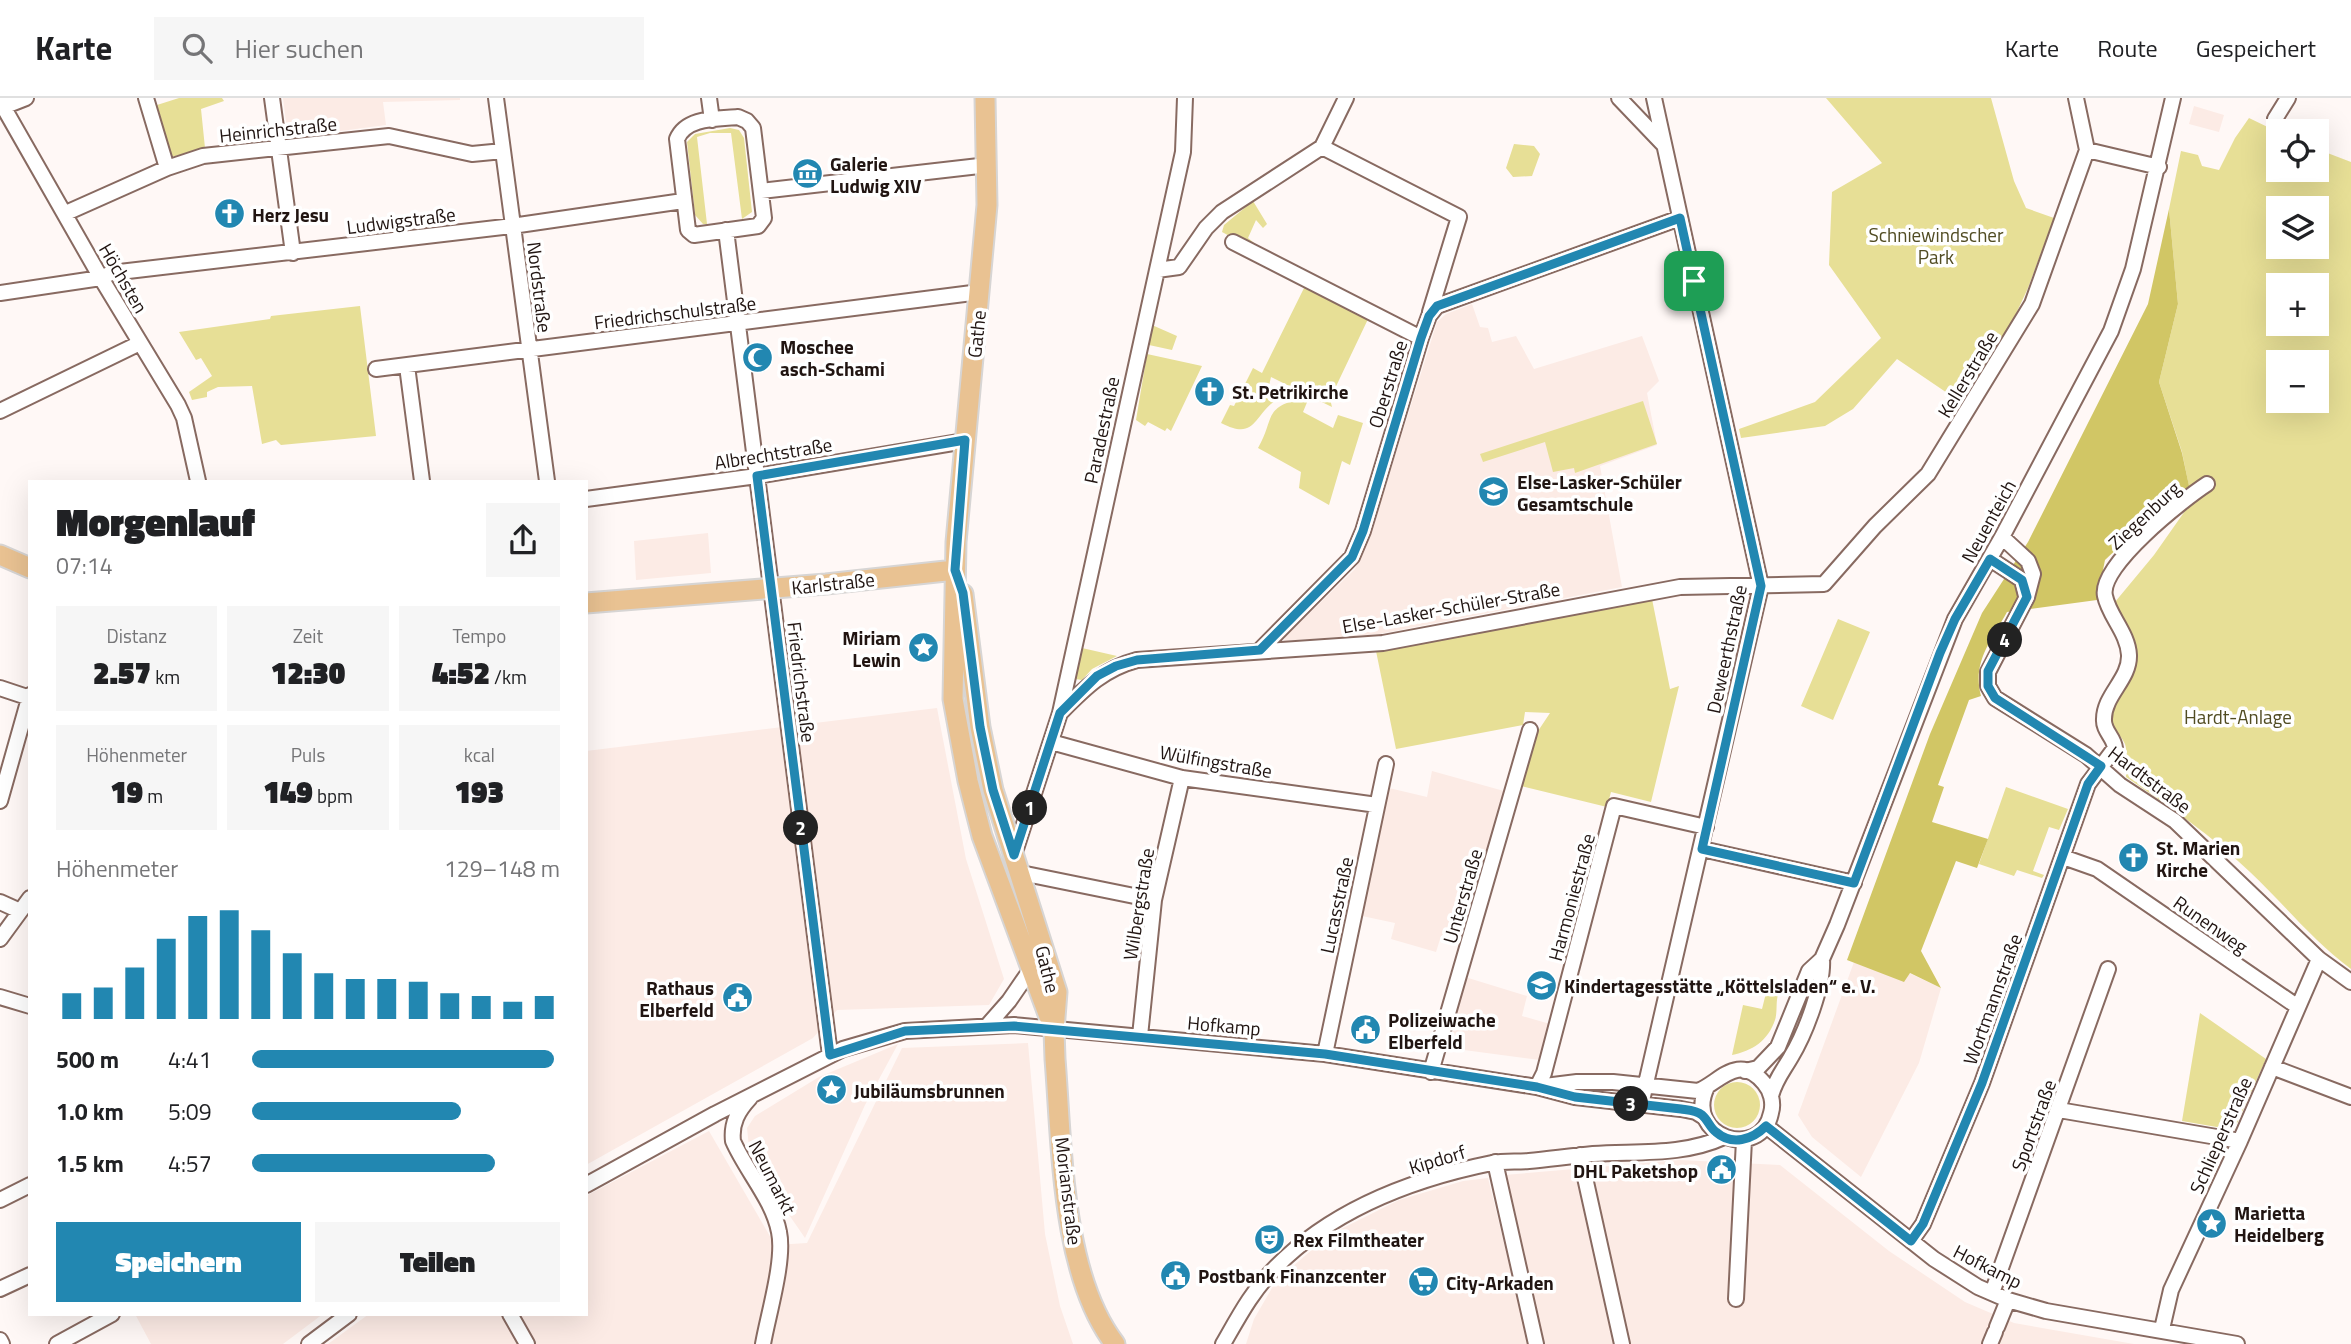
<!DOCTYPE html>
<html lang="de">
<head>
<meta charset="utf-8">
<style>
  :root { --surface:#fff; --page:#f6f6f6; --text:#202124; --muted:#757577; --line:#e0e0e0; --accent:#2287b1 }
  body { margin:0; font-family:"Titillium Web",sans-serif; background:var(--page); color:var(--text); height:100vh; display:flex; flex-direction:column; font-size:26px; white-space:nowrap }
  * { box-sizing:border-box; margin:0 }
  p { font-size:23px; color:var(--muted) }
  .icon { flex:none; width:38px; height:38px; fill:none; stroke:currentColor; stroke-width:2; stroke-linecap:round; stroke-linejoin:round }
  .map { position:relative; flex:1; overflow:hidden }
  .sheet { position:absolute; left:28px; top:382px; width:560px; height:836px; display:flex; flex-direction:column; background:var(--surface); border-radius:0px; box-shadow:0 7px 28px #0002 }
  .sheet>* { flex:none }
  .tools { position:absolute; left:2266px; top:21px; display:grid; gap:14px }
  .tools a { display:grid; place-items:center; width:63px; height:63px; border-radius:0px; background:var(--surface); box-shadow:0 7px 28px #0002; font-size:35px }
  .pin { position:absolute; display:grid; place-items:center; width:60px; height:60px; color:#fff; margin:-30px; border-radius:14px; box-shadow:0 4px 10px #0006 }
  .km { position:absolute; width:35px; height:35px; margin:-18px; border-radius:50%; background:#222; color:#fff; font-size:19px; line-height:35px; text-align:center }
  .round { display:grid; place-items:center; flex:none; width:74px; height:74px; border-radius:0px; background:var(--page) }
  .summary { display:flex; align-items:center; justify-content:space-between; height:119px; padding:0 28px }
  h1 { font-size:38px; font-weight:800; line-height:52px }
  .metrics { display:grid; grid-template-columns:repeat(3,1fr); gap:10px; height:119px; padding:7px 28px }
  .metrics div { display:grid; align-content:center; border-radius:0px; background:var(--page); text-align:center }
  .metrics b { font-size:30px; font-weight:800 }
  .metrics small { font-size:19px; font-weight:400 }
  .metrics p { font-size:19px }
  .chart { height:196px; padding:14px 28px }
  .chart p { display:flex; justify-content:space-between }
  .chart svg { width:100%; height:126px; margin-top:7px; stroke:var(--accent); stroke-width:6 }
  .button { display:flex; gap:14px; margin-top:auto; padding:14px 28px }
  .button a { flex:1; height:80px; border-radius:0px; background:var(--accent); color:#fff; font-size:28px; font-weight:800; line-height:80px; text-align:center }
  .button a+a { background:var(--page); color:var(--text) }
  ul { padding:0 28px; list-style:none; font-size:23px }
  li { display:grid; grid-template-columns:112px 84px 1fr; align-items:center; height:52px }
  li i { height:18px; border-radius:9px; background:var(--accent) }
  header { display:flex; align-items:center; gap:42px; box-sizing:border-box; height:98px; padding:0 35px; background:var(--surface); border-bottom:2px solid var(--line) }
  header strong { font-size:33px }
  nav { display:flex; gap:38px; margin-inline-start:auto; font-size:24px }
  .search { width:490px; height:63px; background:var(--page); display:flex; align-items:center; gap:18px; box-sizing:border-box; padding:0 24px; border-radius:0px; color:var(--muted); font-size:26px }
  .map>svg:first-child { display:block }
  .built { fill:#fcebe5 }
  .green { fill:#e7df96; fill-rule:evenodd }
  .forest { fill:#d1c665 }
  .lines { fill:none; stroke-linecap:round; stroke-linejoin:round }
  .minor-casing { stroke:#886a61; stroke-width:18 }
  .major-casing { stroke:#d7d5d4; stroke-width:23 }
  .minor { stroke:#fff; stroke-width:14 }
  .major { stroke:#e9c292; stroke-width:19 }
  .route-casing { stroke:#fff; stroke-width:14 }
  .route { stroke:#2287b1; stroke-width:9 }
  .labels { text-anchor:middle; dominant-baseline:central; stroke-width:7; stroke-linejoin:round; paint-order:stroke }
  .street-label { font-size:19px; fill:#211512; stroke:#fff }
  .poi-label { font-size:19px; font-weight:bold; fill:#211512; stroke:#fff; text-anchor:start }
  .park-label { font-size:19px; fill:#514c23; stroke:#fff }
</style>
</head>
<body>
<header>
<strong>Karte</strong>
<div class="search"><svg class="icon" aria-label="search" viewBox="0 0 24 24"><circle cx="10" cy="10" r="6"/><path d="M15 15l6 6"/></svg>Hier suchen</div>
<nav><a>Karte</a><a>Route</a><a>Gespeichert</a></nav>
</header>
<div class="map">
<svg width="2351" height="1246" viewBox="0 0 2351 1246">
  <rect width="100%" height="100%" fill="#fff8f6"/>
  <!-- built -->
  <path class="built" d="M283,0H460V2L383,4L386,27L288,40Z
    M2194,8L2224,17L2219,34L2189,26Z
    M1472,206L1480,229L1488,230L1492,244L1516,238L1534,271L1642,238L1659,283L1647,295L1657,347L1600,368L1622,489L1379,536L1284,543L1285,539L1355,471L1370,438L1437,224L1446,216Z
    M708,435L711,475L636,482L634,443Z
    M937,610L966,761L1004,881L989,907L837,912L813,940L586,1067V653Z
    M1432,673L1504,693L1461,844L1441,838L1436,854L1391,841L1395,825L1362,818L1389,690L1427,699Z
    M1854,864L1904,883L1909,875L1941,890L1919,965L1861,1079L1812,1039L1798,1017Z
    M1465,879L1527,898L1522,918L1550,926L1540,962L1449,950V934Z
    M1028,945L1045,1136L1060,1208L1073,1246H328L369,1216H586V1098L709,1033L775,1147L807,1145L902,950Z
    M898,946L865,1007L805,1140L785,1111L758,1061L760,1060L756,1052L751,1053L749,1049L747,1030L755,1018L819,979Z
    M1680,1062L1780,1067L1889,1153L1965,1204L2014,1225L2134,1246H1543L1504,1077Z
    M1488,1080L1529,1246H1246L1254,1221L1276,1183L1329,1137L1399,1102L1463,1083Z
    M135,1216H323L283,1246H151Z"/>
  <!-- green -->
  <path class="green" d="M179,0H222L224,3L201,11L205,50L172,59L157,7Z
    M1826,0H1991L2014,83L2026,110L2054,120L2028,190L2007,235L1962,305L1897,261L1853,311L1825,328L1741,340L1739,331L1815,304L1881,240L1829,167L1832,94L1882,65Z
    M2249,20L2278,34V72H2317V51L2351,64V871C2311,841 2286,808 2250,774C2212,738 2169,708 2126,679C2126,670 2128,655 2125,646C2121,636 2110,631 2111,618C2114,591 2141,580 2136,548L2115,504L2154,457L2192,403L2182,354L2159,284L2178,206L2169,111L2181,53L2198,57L2202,68L2219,72L2235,40ZM2278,110H2317V149H2278ZM2278,187H2317V226H2278ZM2278,264H2317V303H2278Z
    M730,30L739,32L744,40L752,114L742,121L731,35H710L697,39L707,126H703L695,117L687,44L695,36Z
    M1514,46L1534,48L1540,56L1532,78L1513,79L1506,70Z
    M1253,103L1267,126L1263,130L1256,122L1248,140L1263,152L1261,155L1222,134L1224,127Z
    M1306,186L1369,219L1330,301L1332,309L1271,279L1268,292L1276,302C1253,318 1256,343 1221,325L1230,307L1234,308L1253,270L1262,275Z
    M360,208L376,338L281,347L276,342L262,346L252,288L218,289L207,294V299L192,302L189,294L212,278L201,260L196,262L179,234L270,221L271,218Z
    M1152,227L1177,238L1172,252L1149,247Z
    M1147,256L1202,268L1171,333L1167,330L1165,333L1148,324L1145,328L1136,322Z
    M1304,300L1308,302L1303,314L1333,330L1338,317L1363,325L1350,367L1342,363L1329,407L1299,390L1301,374L1258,350C1275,321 1262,309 1304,300Z
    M1643,303L1657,346L1575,375L1574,370L1553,374L1545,344L1483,364L1480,356Z
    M1652,501L1670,591L1679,588L1651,704L1611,694L1607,709L1521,688L1538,633L1550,615L1525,614L1523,627L1396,651L1376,553Z
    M1838,521L1870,534L1833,622L1801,608Z
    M1082,550L1117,558L1092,571L1082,582L1075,581Z
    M2006,689L2068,711L2059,732L2049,729L2033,773L2044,777L2042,780L2017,772L2014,778L1979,766Z
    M1767,891L1779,894C1775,903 1778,913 1775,922C1768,943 1752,953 1732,957L1743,907L1762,911Z
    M2200,915L2266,961L2234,1032L2182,1023Z
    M1714 1007a23 23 0 1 1 46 0a23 23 0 1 1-46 0Z"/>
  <!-- forest -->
  <path class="forest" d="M2169,111L2178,206L2159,284L2182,355L2191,397L2163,407L2105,462L2097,502L2007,514C1991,543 1972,564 1981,598L1969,602L1938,687L1944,689L1932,724L1988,741L1977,770L1956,763L1921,853L1941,890L1910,875L1904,884L1847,862L1930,636L1982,515L2028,444L2148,206Z"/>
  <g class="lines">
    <defs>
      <path id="minor" d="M146,0L167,70
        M272,0L293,155
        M496,0L547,383
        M709,0L712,22
        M1619,0L1663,46
        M2076,0L2087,52L2159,69
        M0,3L101,180L178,307L184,320L198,383
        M3,9L26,0
        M738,19L747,23L753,30L764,120L758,128L694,137L688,132L677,41C686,19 717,21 738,19Z
        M2277,36L2275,21L2288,0
        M1322,49L1459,119L1430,214
        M761,93L988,67
        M66,115L167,70L203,58L389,38L472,56L503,53
        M726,132L830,957
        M1233,144L1421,240
        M1157,172L1183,54L1185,0
        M0,195L101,180L111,175L512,128L683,103
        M407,268L422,383
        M376,271L980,194
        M0,313L140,245
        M586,401L757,378L965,343
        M2002,439L2028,463L2033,476L2027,499L1988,574V588L1995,600L2086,657L2120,687L2175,723L2319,861L2351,884
        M1990,461L2022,482L2026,498
        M1260,552L1352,459L1363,433L1421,240L1429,218L1437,208L1680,120
        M0,590L30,600
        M1060,615C1084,591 1103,571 1137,562L1383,545L1680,489L1824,486L1875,428L1928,376L2032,206L2087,52
        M1051,644L1182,680L1377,707
        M0,703L30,597
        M1702,751L1854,785
        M1014,757L1060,615L1157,172L1179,169L1206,130L1222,114L1322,49L1346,0
        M2063,759L2097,771L2298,909
        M1021,775L1154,802
        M0,804L20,813
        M0,841L30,800
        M0,899L30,908
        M987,928L1009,903L1031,871
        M1140,938L1154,802L1182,680
        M1325,956L1386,666
        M2272,969L2351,999
        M1745,973L1758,970L1778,949L1809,873L1822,861L1837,827L1955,521L2002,439L2111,233L2133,171L2173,0
        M1431,974L1530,632
        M1545,988L1577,984H1613L1698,993C1719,985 1738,954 1764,985C1771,993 1774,1005 1771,1015C1761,1064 1683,1039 1707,989
        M1537,989L1544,975L1614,708L1706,729
        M1771,998C1775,982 1783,973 1791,959C1805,936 1824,887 1822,861
        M750,1000C738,1013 731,1025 733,1043C746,1073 773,1102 779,1134C785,1162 768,1217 763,1246
        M1641,1007L1761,488L1654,0
        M2059,1012L2240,1043
        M1766,1028L1934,1161L1978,1189L2008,1202L2046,1213L2237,1246
        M1580,1057L1622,1246
        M1495,1064L1536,1246
        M586,1087L715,1016L843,951L905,933L1014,927L1325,956L1537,989L1575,999L1681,1011L1696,1014L1704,1019
        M0,1102L30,1087
        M1911,1143L1923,1126L1982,985L2088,686L2115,650C2114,639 2103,633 2104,621C2104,597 2130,581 2129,557C2128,535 2109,518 2105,498C2098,468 2184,401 2207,386
        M0,1191L30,1177
        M1992,1195L2108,871
        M1736,1201L1744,1042
        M510,1216L527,1246
        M1997,1229L2008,1202
        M2162,1231L2171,1192L2240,1043L2319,861
        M0,1242L2,1246
        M57,1246L112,1216
        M309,1246L349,1216
        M1223,1246C1238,1220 1252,1193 1274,1171C1331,1112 1413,1081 1492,1065C1504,1063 1517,1064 1529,1063C1550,1061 1571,1058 1593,1056C1637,1053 1683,1058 1724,1039
        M1990,1246L1995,1234"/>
      <path id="major" d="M985,0L987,107L956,444L953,601L968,683L982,738L1054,932
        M0,457L30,470
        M963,496L980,629L993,692L1057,894L1054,932L1055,961C1062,1046 1061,1176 1115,1246
        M586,505L826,486L955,472"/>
    </defs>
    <!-- minor casing -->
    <use href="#minor" class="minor-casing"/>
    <!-- major casing -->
    <use href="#major" class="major-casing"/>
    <!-- minor -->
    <use href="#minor" class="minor"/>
    <!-- major -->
    <use href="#major" class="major"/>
  </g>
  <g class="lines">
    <defs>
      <path id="route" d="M1680,120L1761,488L1702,751L1854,785L1940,555L1955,521L1990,461L2022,482L2027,499L1988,573V588L1995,600L2101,668L2088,686L1982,985L1923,1126L1911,1143L1766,1028C1752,1042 1732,1048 1716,1034C1710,1030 1708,1022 1702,1017C1696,1012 1688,1012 1681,1011L1575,999L1537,989L1325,956L1014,928L905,933L830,957L757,378L965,342L955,472L963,495L980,629L993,692L1014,757L1060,615L1097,578L1116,568L1137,562L1260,552L1352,459L1363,433L1421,240L1429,218L1437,208Z"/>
    </defs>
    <!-- route casing -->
    <use href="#route" class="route-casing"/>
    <!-- route -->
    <use href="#route" class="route"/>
  </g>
  <!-- icons -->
  <defs>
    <symbol id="museum-disc" viewBox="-11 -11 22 22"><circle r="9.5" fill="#2287b1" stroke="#fff"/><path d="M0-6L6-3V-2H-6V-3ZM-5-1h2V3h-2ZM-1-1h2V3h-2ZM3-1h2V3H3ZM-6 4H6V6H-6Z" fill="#fff"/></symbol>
    <symbol id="church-disc" viewBox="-11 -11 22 22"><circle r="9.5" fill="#2287b1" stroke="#fff"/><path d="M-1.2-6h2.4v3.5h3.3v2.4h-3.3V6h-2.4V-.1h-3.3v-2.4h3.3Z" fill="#fff"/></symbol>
    <symbol id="mosque-disc" viewBox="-11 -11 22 22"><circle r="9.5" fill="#2287b1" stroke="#fff"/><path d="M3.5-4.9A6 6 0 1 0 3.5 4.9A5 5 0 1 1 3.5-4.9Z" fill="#fff"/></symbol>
    <symbol id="school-disc" viewBox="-11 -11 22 22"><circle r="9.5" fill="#2287b1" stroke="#fff"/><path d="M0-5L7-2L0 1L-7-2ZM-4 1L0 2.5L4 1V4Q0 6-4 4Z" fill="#fff"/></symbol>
    <symbol id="sight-disc" viewBox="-11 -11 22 22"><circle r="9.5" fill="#2287b1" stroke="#fff"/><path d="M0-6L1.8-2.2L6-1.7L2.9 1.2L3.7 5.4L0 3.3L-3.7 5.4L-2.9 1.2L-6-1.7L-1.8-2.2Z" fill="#fff"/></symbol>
    <symbol id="civic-disc" viewBox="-11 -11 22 22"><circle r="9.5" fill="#2287b1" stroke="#fff"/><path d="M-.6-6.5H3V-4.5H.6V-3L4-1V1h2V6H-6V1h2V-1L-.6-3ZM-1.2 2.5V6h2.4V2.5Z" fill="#fff"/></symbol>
    <symbol id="theatre-disc" viewBox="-11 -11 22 22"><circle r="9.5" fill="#2287b1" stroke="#fff"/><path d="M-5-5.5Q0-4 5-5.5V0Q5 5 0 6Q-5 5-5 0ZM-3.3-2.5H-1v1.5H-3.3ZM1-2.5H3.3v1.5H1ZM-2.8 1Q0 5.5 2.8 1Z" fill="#fff"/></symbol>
    <symbol id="supermarket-disc" viewBox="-11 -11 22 22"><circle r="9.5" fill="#2287b1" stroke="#fff"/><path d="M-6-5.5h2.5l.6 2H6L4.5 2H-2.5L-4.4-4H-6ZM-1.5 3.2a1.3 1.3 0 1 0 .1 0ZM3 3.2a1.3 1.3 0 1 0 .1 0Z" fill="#fff"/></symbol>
  </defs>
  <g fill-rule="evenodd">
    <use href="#museum-disc" x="790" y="58" width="35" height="35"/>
    <use href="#church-disc" x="212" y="98" width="35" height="35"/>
    <use href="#mosque-disc" x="740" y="242" width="35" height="35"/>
    <use href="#church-disc" x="1192" y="276" width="35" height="35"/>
    <use href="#school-disc" x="1476" y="376" width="35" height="35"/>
    <use href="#sight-disc" x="906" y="532" width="35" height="35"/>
    <use href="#church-disc" x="2116" y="742" width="35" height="35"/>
    <use href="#school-disc" x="1524" y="870" width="35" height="35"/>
    <use href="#civic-disc" x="720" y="882" width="35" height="35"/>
    <use href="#civic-disc" x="1348" y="914" width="35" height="35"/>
    <use href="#sight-disc" x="814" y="974" width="35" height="35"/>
    <use href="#civic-disc" x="1704" y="1054" width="35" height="35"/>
    <use href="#sight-disc" x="2194" y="1108" width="35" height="35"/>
    <use href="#theatre-disc" x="1252" y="1124" width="35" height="35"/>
    <use href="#civic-disc" x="1158" y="1160" width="35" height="35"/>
    <use href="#supermarket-disc" x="1406" y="1166" width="35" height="35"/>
  </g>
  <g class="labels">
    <!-- street labels -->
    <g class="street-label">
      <text transform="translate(278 31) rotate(-6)">Heinrichstraße</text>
      <text transform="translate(401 122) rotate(-7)">Ludwigstraße</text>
      <text transform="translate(124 180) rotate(60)">Höchsten</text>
      <text transform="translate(540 189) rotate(83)">Nordstraße</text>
      <text transform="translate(675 214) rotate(-7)">Friedrichschulstraße</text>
      <text transform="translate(976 236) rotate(-84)">Gathe</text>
      <text transform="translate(1967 276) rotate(-59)">Kellerstraße</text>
      <text transform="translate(1387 286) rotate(-73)">Oberstraße</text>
      <text transform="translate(1101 332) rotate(-78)">Paradestraße</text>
      <text transform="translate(773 355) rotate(-9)">Albrechtstraße</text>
      <text transform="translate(2144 417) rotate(-43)">Ziegenburg</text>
      <text transform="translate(1988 423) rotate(-61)">Neuenteich</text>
      <text transform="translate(833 485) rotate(-6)">Karlstraße</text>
      <text transform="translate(1451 509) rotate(-10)">Else-Lasker-Schüler-Straße</text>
      <text transform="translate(1726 551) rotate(-78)">Deweerthstraße</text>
      <text transform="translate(802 584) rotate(83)">Friedrichstraße</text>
      <text transform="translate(1216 663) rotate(10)">Wülfingstraße</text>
      <text transform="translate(2150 681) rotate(37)">Hardtstraße</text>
      <text transform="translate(1462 798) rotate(-74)">Unterstraße</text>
      <text transform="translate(1571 799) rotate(-75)">Harmoniestraße</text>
      <text transform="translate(1138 806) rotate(-81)">Wilbergstraße</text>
      <text transform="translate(1336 807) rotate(-78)">Lucasstraße</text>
      <text transform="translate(2211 826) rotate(35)">Runenweg</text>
      <text transform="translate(1048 871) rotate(76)">Gathe</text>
      <text transform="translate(1992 901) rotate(-70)">Wortmannstraße</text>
      <text transform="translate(1224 927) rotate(5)">Hofkamp</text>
      <text transform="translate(2033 1027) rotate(-70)">Sportstraße</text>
      <text transform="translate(2220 1037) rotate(-66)">Schlieperstraße</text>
      <text transform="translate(1437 1061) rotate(-17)">Kipdorf</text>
      <text transform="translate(773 1079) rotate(63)">Neumarkt</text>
      <text transform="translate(1069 1093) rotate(83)">Morianstraße</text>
      <text transform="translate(1988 1168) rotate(27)">Hofkamp</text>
    </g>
    <!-- poi labels -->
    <g class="poi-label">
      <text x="830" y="65">Galerie<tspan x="830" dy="22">Ludwig XIV</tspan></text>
      <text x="252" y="116">Herz Jesu</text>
      <text x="780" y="248">Moschee<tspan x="780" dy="22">asch-Schami</tspan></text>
      <text x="1232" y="293">St. Petrikirche</text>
      <text x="1517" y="383">Else-Lasker-Schüler<tspan x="1517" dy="22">Gesamtschule</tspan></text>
      <text x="901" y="539" text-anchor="end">Miriam<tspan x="901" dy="22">Lewin</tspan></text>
      <text x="2156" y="749">St. Marien<tspan x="2156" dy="22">Kirche</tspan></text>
      <text x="1564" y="887">Kindertagesstätte „Köttelsladen“ e. V.</text>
      <text x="714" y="889" text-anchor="end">Rathaus<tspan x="714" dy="22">Elberfeld</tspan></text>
      <text x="1388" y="921">Polizeiwache<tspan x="1388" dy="22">Elberfeld</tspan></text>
      <text x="854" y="992">Jubiläumsbrunnen</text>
      <text x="1698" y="1072" text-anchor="end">DHL Paketshop</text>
      <text x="2234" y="1114">Marietta<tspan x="2234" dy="22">Heidelberg</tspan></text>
      <text x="1293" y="1141">Rex Filmtheater</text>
      <text x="1198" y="1177">Postbank Finanzcenter</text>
      <text x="1446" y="1184">City-Arkaden</text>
    </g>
    <!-- park labels -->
    <g class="park-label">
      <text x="1936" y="136">Schniewindscher<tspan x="1936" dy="22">Park</tspan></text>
      <text x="2238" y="618">Hardt-Anlage</text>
    </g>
  </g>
</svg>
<div class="tools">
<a><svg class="icon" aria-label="locate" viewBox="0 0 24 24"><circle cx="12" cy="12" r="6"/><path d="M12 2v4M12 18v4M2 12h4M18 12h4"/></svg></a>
<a><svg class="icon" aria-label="layers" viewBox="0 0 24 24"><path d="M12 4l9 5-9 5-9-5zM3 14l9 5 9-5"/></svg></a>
<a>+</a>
<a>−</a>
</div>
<div class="pin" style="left:1694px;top:183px;background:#1e9e55"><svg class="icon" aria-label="arrive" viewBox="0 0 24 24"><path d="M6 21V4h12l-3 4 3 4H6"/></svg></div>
<b class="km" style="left:1030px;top:710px">1</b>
<b class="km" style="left:801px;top:730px">2</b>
<b class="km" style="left:1631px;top:1006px">3</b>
<b class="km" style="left:2005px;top:542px">4</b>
<section class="sheet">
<div class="summary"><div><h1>Morgenlauf</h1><p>07:14</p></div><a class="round"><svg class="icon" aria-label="share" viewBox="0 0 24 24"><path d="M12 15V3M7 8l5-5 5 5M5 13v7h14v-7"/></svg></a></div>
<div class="metrics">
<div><p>Distanz</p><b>2.57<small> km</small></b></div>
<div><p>Zeit</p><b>12:30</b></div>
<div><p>Tempo</p><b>4:52<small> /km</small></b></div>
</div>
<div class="metrics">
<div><p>Höhenmeter</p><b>19<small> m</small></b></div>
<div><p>Puls</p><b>149<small> bpm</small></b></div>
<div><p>kcal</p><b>193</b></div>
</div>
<div class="chart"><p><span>Höhenmeter</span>129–148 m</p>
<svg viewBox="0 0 160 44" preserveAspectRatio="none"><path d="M5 44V35M15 44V33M25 44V26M35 44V16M45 44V8M55 44V6M65 44V13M75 44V21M85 44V28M95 44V30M105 44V30M115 44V31M125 44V35M135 44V36M145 44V38M155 44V36"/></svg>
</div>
<ul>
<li><b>500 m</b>4:41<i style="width:98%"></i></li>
<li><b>1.0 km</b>5:09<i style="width:68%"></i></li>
<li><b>1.5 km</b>4:57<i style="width:79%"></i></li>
</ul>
<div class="button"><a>Speichern</a><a>Teilen</a></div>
</section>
</div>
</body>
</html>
